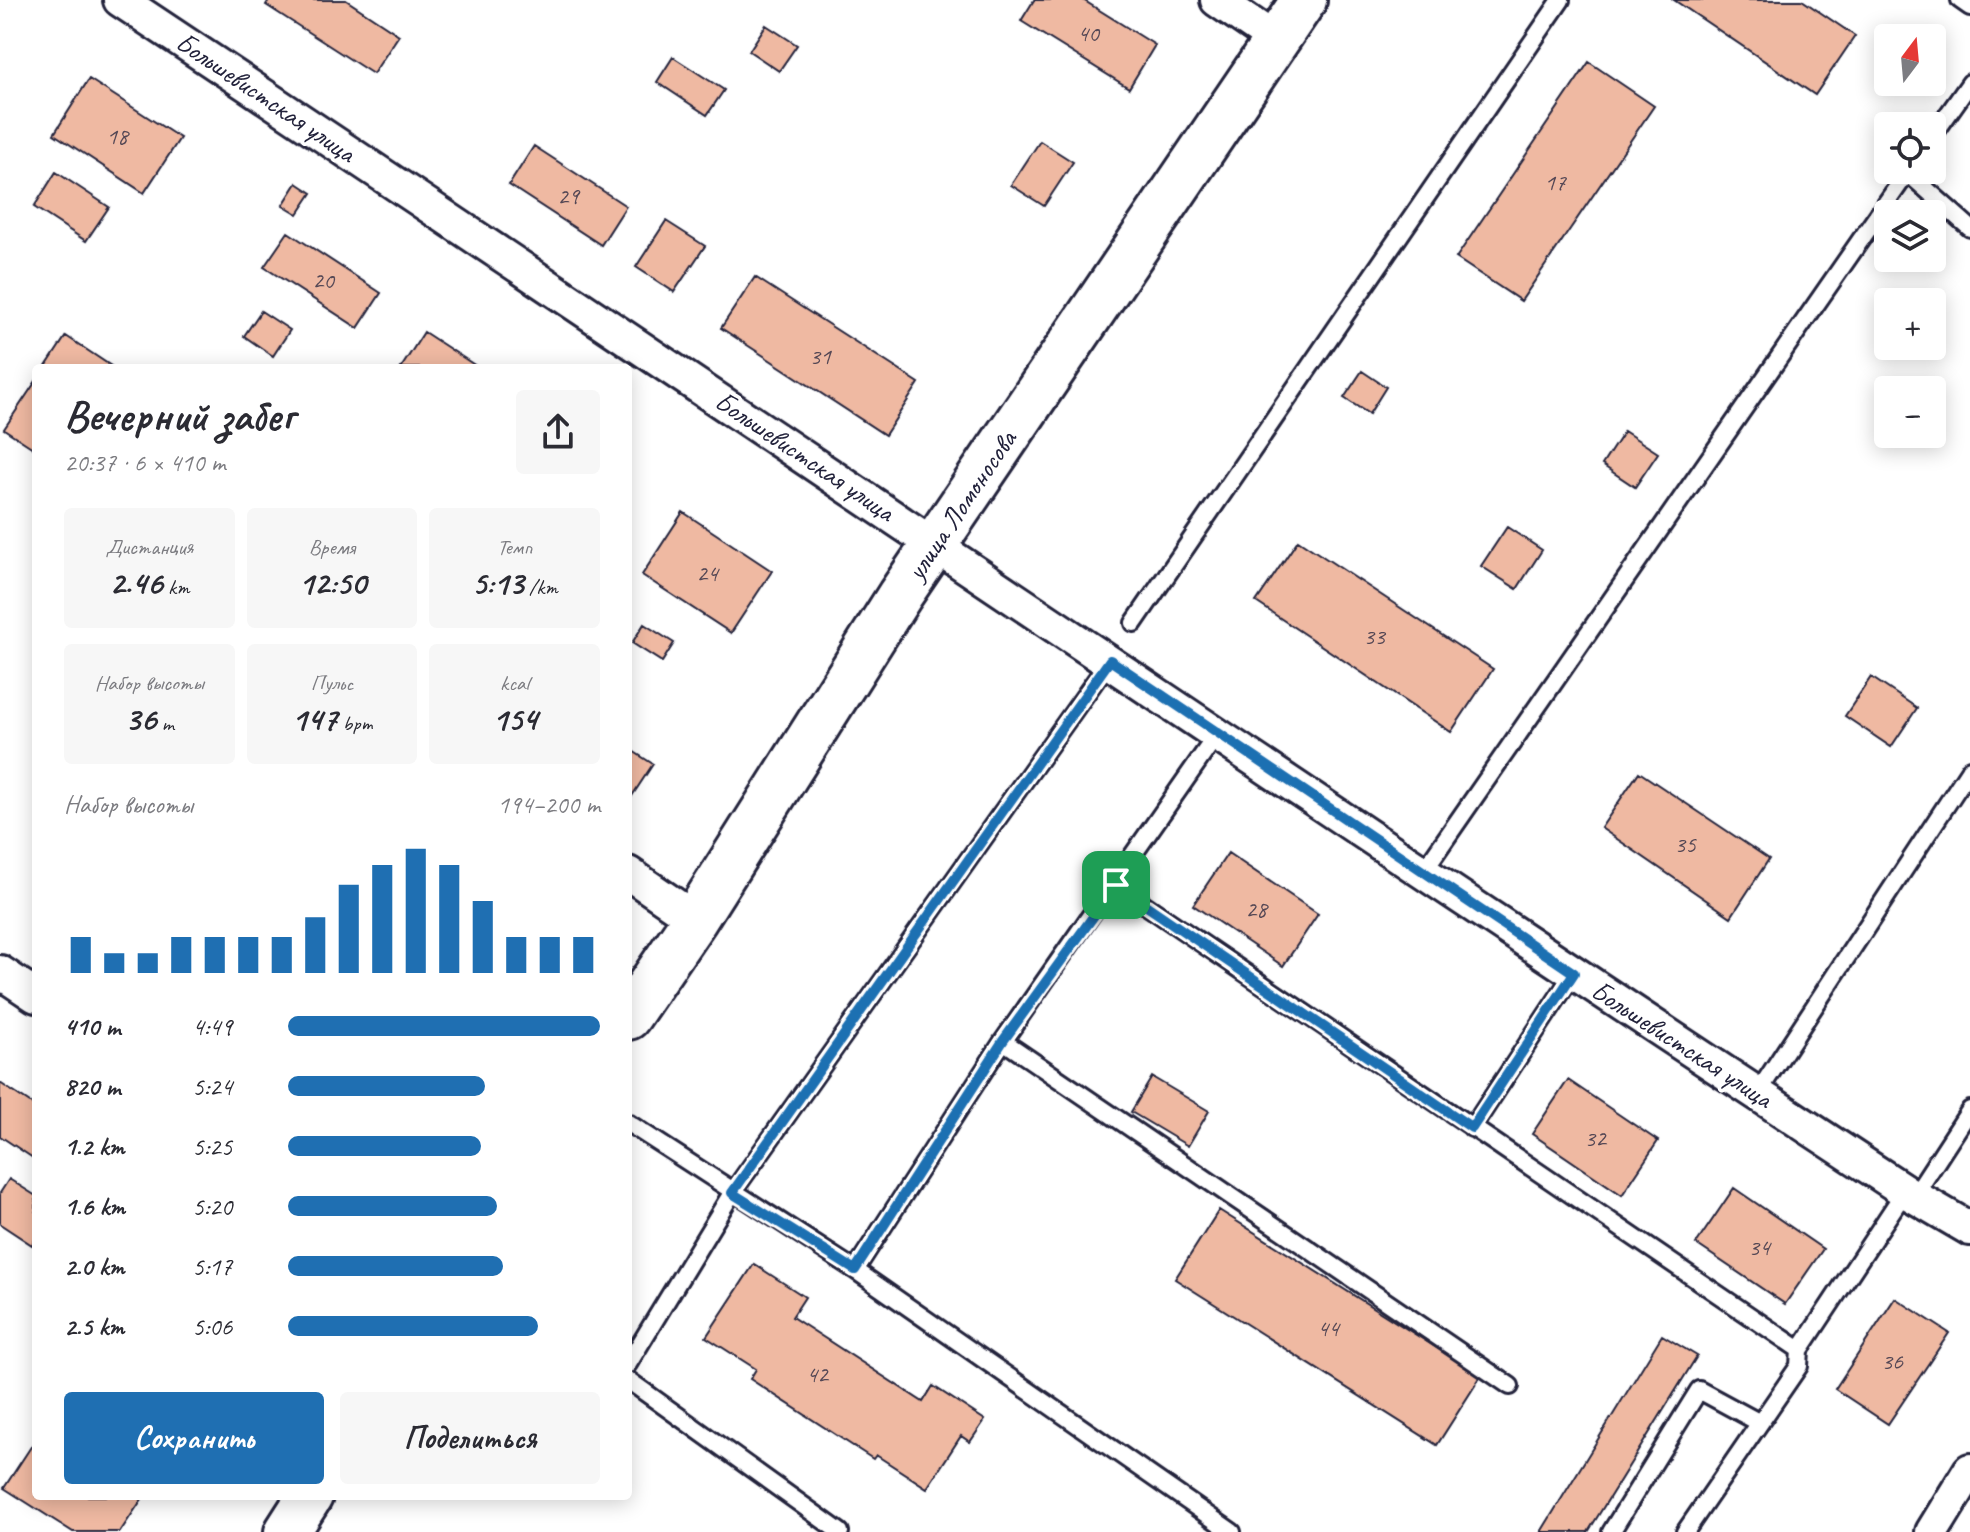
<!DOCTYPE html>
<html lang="ru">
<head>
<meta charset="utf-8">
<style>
  :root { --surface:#fff; --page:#f7f7f7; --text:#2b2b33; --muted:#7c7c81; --accent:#1f6fb2 }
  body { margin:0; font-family:Caveat,sans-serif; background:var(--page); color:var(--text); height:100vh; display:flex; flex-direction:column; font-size:30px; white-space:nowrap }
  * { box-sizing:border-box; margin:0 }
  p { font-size:26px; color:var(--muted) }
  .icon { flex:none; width:44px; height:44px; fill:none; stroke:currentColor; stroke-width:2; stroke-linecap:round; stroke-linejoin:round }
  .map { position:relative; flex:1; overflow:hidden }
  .details { position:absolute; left:32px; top:364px; width:600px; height:1136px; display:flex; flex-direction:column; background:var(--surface); border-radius:8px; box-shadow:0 4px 20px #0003 }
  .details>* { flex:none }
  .needle { width:52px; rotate:16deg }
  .controls { position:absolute; left:1874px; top:24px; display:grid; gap:16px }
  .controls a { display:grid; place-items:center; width:72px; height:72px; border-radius:8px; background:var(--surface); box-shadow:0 4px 20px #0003; font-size:40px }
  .pin { position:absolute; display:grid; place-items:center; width:68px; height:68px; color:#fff; margin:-34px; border-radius:16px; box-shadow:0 4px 12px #0006 }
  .round { display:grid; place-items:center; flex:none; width:84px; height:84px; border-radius:8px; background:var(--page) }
  .summary { display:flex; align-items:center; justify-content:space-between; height:136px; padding:0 32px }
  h1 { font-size:44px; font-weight:800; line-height:60px }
  .figures { display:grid; grid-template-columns:repeat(3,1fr); gap:12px; height:136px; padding:8px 32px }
  .figures div { display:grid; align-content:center; border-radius:8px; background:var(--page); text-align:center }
  .figures b { font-size:34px; font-weight:800 }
  .figures small { font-size:22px; font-weight:400 }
  .figures p { font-size:22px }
  .chart { height:224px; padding:16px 32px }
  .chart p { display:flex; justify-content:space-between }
  .chart svg { width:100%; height:144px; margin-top:8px; stroke:var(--accent); stroke-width:6 }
  .cta { display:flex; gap:16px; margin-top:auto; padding:16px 32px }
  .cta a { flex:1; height:92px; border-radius:8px; background:var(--accent); color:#fff; font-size:32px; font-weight:800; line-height:92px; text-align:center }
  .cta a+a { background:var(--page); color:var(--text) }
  ul { padding:0 32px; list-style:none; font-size:26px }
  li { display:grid; grid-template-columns:128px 96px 1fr; align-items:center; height:60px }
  li i { height:20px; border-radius:10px; background:var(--accent) }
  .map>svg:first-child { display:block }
  .building { fill:#efb9a2; stroke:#22223b; stroke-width:2 }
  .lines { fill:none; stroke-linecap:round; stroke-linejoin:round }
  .service-casing { stroke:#22223b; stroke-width:22 }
  .minor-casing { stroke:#22223b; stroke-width:38 }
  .secondary-casing { stroke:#22223b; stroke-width:50 }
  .service { stroke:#fff; stroke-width:16 }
  .minor { stroke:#fff; stroke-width:32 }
  .secondary { stroke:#fff; stroke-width:44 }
  .route-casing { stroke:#fff; stroke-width:16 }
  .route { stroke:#1f6fb2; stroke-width:10 }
  .labels { text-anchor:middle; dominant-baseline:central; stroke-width:7; stroke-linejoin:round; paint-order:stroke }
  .number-label { font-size:24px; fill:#554855 }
  .street-label { font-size:28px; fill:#22223b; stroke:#fff }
</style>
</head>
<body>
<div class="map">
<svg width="1970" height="1532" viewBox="0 0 1970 1532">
  <rect width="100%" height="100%" fill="#fff"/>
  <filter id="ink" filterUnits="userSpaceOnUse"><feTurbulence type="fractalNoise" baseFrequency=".0125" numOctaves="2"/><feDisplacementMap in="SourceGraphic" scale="16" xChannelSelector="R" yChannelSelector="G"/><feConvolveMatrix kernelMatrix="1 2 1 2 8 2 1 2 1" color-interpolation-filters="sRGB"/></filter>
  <g filter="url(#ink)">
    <!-- building -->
    <path class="building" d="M269,0H346L399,35L373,74L266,5Z
      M1034,0H1083L1155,45L1129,88L1021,21Z
      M1674,0H1802L1855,36L1815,95Z
      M766,25L797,45L779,71L749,51Z
      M673,57L724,90L707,115L657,82Z
      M1589,62L1654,106L1521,301L1456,258Z
      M89,79L180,138L144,193L54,134Z
      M1040,141L1073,162L1044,206L1011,185Z
      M534,146L626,206L601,245L509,185Z
      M56,172L109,207L86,241L34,207Z
      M297,183L312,193L298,214L283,205Z
      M666,221L705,246L674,292L636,267Z
      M288,232L381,293L358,328L264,267Z
      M755,277L919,383L885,435L721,328Z
      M261,311L290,330L273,356L244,336Z
      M424,332L479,368H401Z
      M66,336L114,368H45Z
      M1362,371L1386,387L1369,414L1344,398Z
      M36,381V450L4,429Z
      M1624,431L1658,453L1635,487L1602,465Z
      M683,512L772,571L731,633L642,575Z
      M1507,527L1542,550L1517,589L1481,566Z
      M1298,540L1493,669L1451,732L1256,602Z
      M644,624L674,643L662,662L632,643Z
      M1871,677L1917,708L1891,747L1845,716Z
      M628,748L653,764L628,802Z
      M1639,772L1769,859L1731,917L1601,828Z
      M1228,853L1318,914L1283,966L1193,905Z
      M1152,1077L1209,1111L1188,1146L1131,1112Z
      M1568,1080L1658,1141L1622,1195L1532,1134Z
      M0,1083L36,1107L33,1158L0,1136Z
      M9,1179L36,1196V1238L32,1245L0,1224V1193Z
      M1734,1188L1823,1249L1785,1304L1696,1244Z
      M1219,1210L1481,1376L1437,1445L1175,1279Z
      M754,1264L805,1297L792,1317L923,1402L933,1386L985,1420L970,1442L961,1436L927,1488L876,1455L873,1459L750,1379L756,1369L706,1337Z
      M1895,1298L1949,1333L1888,1424L1835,1389Z
      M1662,1335L1697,1356L1588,1532H1541Z
      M36,1439V1496H144L120,1532H73L4,1488Z"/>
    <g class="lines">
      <defs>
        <path id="service" d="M1960,0L1970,7
          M1932,137L1970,83
          M1908,173L1970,228
          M1134,623L1561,0
          M1422,873L1909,170
          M1116,885L1800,1350
          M1003,1041L1510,1386
          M1757,1094L1970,769
          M628,1123L855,1270L1232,1532
          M1472,1128L1574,973
          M1914,1196L1970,1110
          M855,1270L1003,1041L1218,733
          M628,1364L732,1193L1110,660
          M628,1380L840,1532
          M1611,1532L1699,1390L1760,1423
          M1685,1532L1799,1366L1800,1350L1905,1191"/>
        <path id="minor" d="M120,0C716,396 1307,799 1905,1191L1970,1229
          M1217,0L1277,41
          M628,873L695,919
          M0,972L36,996
          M1932,1532L1970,1470"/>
        <path id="secondary" d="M628,1017L695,919L900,595L1304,0
          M287,1532L310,1496"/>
      </defs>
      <!-- service casing -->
      <use href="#service" class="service-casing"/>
      <!-- minor casing -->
      <use href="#minor" class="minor-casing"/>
      <!-- secondary casing -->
      <use href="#secondary" class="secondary-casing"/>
      <!-- service -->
      <use href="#service" class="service"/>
      <!-- minor -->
      <use href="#minor" class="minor"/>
      <!-- secondary -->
      <use href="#secondary" class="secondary"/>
    </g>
  </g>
  <g class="lines" filter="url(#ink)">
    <defs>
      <path id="route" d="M1110,660L1574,973L1472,1128L1116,885L1003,1041L855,1270L732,1193Z"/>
    </defs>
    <!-- route casing -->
    <use href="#route" class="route-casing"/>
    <!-- route -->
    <use href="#route" class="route"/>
  </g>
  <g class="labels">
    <!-- number labels -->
    <g class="number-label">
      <text x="1088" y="33">40</text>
      <text x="117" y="136">18</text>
      <text x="1555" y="182">17</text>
      <text x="568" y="196">29</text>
      <text x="323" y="280">20</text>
      <text x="820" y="356">31</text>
      <text x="707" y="573">24</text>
      <text x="1374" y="636">33</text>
      <text x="1685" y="844">35</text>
      <text x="1256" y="909">28</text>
      <text x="1595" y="1138">32</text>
      <text x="1759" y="1247">34</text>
      <text x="1328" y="1328">44</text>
      <text x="1892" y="1361">36</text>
      <text x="817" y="1374">42</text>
    </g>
    <!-- street labels -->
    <g class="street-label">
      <text transform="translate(266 97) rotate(34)">Большевистская улица</text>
      <text transform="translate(805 456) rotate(34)">Большевистская улица</text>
      <text transform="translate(961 505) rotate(-56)">улица Ломоносова</text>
      <text transform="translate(1682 1044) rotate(33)">Большевистская улица</text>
    </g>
  </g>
</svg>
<div class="controls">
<a><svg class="needle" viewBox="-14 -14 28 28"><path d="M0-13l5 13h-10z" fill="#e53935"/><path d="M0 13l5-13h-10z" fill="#7c7c81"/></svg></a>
<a><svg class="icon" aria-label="locate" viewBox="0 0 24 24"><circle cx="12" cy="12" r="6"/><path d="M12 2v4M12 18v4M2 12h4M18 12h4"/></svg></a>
<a><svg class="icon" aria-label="layers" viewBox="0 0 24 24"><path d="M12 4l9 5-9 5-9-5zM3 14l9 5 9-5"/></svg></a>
<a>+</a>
<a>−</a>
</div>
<div class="pin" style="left:1116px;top:885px;background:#1e9e55"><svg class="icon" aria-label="arrive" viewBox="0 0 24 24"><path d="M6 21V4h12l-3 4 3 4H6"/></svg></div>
<section class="details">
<div class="summary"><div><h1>Вечерний забег</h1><p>20:37 · 6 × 410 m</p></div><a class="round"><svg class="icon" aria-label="share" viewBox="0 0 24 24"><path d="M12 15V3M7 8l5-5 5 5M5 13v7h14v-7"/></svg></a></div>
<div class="figures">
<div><p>Дистанция</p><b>2.46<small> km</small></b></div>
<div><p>Время</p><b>12:50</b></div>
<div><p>Темп</p><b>5:13<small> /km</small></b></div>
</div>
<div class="figures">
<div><p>Набор высоты</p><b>36<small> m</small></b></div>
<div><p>Пульс</p><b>147<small> bpm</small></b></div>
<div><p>kcal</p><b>154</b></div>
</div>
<div class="chart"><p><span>Набор высоты</span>194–200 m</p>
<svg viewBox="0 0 160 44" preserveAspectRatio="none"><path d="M5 44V33M15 44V38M25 44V38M35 44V33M45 44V33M55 44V33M65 44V33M75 44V27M85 44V17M95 44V11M105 44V6M115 44V11M125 44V22M135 44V33M145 44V33M155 44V33"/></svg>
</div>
<ul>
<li><b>410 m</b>4:49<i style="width:100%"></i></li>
<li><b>820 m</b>5:24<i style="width:63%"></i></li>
<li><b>1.2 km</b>5:25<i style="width:62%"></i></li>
<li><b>1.6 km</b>5:20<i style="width:67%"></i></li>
<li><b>2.0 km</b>5:17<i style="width:69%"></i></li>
<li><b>2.5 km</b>5:06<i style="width:80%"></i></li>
</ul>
<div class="cta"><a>Сохранить</a><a>Поделиться</a></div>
</section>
</div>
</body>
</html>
